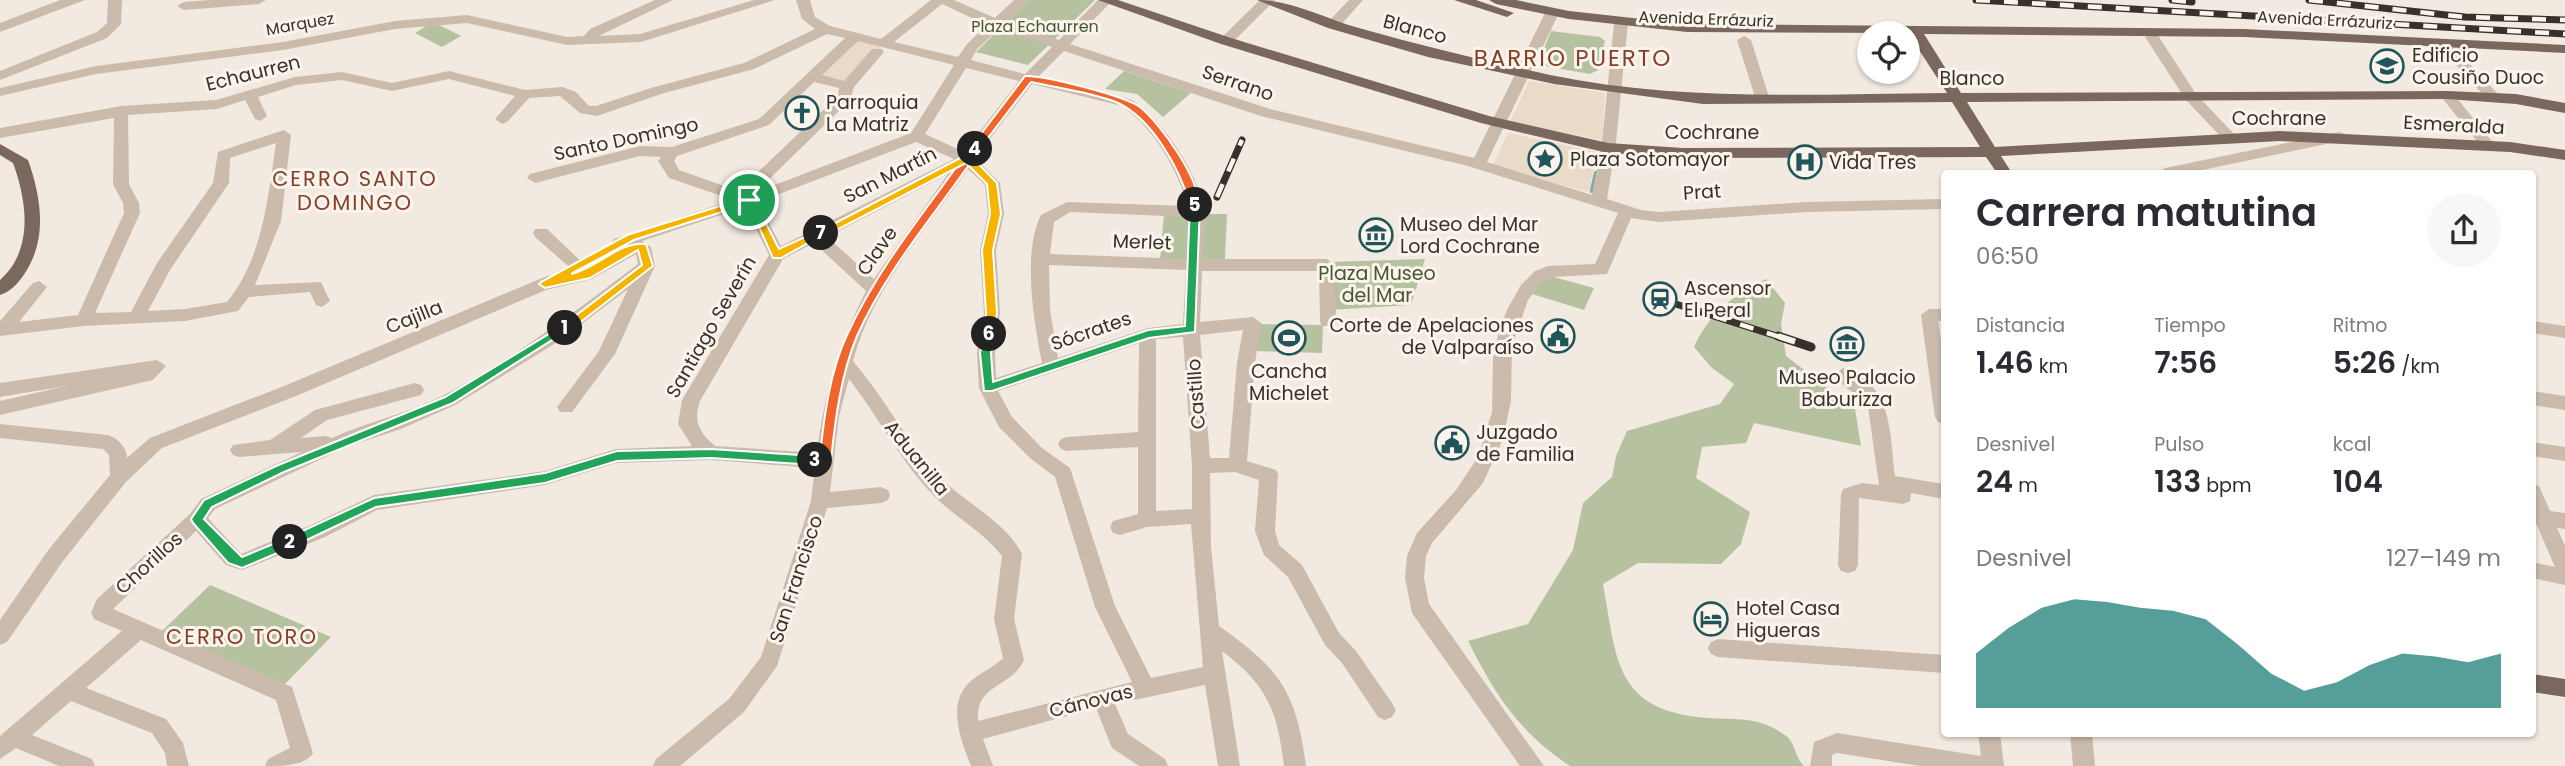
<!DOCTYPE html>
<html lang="es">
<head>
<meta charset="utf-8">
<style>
  :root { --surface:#fff; --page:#f7f7f7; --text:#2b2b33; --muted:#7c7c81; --accent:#0f766e }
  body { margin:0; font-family:Poppins,sans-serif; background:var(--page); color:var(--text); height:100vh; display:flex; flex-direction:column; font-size:26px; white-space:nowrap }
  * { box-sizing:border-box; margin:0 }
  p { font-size:23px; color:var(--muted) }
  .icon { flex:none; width:38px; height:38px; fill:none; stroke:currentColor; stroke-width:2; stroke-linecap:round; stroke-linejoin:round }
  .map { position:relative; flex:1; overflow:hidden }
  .panel { position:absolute; left:1941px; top:170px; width:595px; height:567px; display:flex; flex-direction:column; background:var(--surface); border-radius:7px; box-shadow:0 2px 5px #0004 }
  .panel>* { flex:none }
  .buttons { position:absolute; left:1857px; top:21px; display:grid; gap:14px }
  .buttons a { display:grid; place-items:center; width:63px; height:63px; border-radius:50%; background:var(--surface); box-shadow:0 2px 5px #0004; font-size:35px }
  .pin { position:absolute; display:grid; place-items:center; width:60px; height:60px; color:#fff; margin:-30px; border:4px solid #fff; border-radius:50%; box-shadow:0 2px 7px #0007 }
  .km { position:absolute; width:35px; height:35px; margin:-18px; border-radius:50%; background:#222; color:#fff; font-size:19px; line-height:35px; text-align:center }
  .round { display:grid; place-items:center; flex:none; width:74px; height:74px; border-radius:37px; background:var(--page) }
  .head { display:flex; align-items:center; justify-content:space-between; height:119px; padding:0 35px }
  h1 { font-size:38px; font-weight:600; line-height:52px }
  .figures { display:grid; grid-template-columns:repeat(3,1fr); gap:10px; height:119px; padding:7px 35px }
  .figures div { display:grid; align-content:center }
  .figures b { font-size:30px; font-weight:600 }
  .figures small { font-size:19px; font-weight:400 }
  .figures p { font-size:19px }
  .chart { height:196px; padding:14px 35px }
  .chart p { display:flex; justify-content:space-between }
  .chart svg { width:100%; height:126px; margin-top:7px; fill:var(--accent); opacity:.7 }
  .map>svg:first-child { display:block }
  .green { fill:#b6c1a0 }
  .plaza { fill:#eadbc8 }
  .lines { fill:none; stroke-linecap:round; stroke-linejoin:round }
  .stream { stroke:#80acaf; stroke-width:4.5 }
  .minor { fill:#cbbbac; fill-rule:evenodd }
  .major { fill:#7a675d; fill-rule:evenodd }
  .rail-far1-casing { stroke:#39302b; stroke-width:7 }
  .rail-casing { stroke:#39302b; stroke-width:9 }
  .rail-far1 { stroke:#faf4ed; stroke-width:4.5; stroke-dasharray:14; stroke-linecap:butt }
  .rail { stroke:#faf4ed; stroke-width:6; stroke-dasharray:18; stroke-linecap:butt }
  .split-1 { fill:#f5b400; stroke:#fff; stroke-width:2 }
  .split-2 { fill:#22a559; stroke:#fff; stroke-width:2 }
  .split-3 { fill:#22a559; stroke:#fff; stroke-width:2 }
  .split-4 { fill:#f0652b; stroke:#fff; stroke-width:2 }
  .split-5 { fill:#f0652b; stroke:#fff; stroke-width:2 }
  .split-6 { fill:#22a559; stroke:#fff; stroke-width:2 }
  .split-7 { fill:#f5b400; stroke:#fff; stroke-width:2 }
  .split-8 { fill:#f5b400; stroke:#fff; stroke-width:2 }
  .labels { text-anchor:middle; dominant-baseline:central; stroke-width:6; stroke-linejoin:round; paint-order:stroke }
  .far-street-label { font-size:16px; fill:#39302b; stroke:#faf4ed }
  .far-park-label { font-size:16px; fill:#48562f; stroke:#faf4ed }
  .street-label { font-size:19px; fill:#39302b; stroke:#faf4ed }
  .poi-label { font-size:19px; fill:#39302b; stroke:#faf4ed; text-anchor:start }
  .park-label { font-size:19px; fill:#48562f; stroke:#faf4ed }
  .neighbourhood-label { font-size:21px; letter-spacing:2px; fill:#853f27; stroke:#faf4ed }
  .quarter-label { font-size:23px; letter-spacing:2px; fill:#853f27; stroke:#faf4ed }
</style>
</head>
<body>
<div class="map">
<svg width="2565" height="766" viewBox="0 0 2565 766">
  <rect width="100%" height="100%" fill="#f2eae0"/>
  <!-- green -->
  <path class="green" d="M1029,0H1095L1028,65L976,52Z
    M433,22L461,36L442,47L415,33Z
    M1551,31L1600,37L1605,41L1598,70L1590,74L1544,66L1539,61Z
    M1124,71L1191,93L1163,117L1137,94L1105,89Z
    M1164,214H1227L1225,259L1160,260Z
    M1425,259L1411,305L1328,310L1329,262Z
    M1546,275L1594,288L1584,310L1529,293Z
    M1766,279L1785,303L1781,324L1786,356L1855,409L1861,446L1754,423L1746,443L1702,447L1696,478L1750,512L1741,544L1721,564L1638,563L1603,584C1617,660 1614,711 1708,718C1739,720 1758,716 1785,735C1795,741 1795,758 1804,766H1570C1519,732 1495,695 1468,641L1528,624L1573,550L1583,503L1612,477L1616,456L1627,431L1720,404L1734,384L1712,368L1694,347C1709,313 1734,295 1766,279Z
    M1257,324L1323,325L1322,353L1254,351Z
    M210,585L331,637L284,685L162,631Z"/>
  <!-- plaza -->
  <path class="plaza" d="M855,36L884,43L847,86L811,77Z
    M1529,81L1605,93L1602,140L1510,122Z
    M1508,133L1597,152L1589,192L1492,167Z"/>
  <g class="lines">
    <!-- stream -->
    <path class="stream" d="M1592,191L1596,173"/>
    <!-- minor -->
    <path class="minor" d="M60,0H85L0,32V23Z
      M108,0H122L121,24L107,38L0,80V71L97,32L107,23Z
      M209,0H266L259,4L184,10L177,6L184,2Z
      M655,0H673L599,36L640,34L754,0H775L641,42L567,45L467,23L395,29L283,50L96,74L0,96V88L96,66L283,42L395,21L467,15L567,37L584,36L590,29Z
      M796,0H810L815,17L830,26L881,39L931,0H954L995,18L1014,0H1029L1006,23L1059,40L1098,0H1113L1070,44L1270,109L1474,158L1545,13L1552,9L1559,13L1487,162L1592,195L1602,142L1614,23L1621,19L1628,23L1616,142L1607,199L1641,210L1659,212L1807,202L1944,199V209L1807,212L1659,222L1631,218L1607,274L1552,277L1540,284L1528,300L1512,346L1511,401L1503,439L1483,483L1432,543L1426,556L1424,578L1429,604L1544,766H1520L1412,613L1405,578L1407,556L1417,533L1456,490L1478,457L1492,412L1493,358L1498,334L1507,310L1521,285L1535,271L1548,266L1595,264L1618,213L1468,166L1261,116L1064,51L1038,77L1132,100C1164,122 1198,172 1204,211C1207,226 1203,244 1203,259H1327L1335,265L1336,322L1334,326H1322L1320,322L1319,271H1202L1200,322L1253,317L1261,323L1255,363L1247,461L1276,470L1278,475L1275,531L1279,545L1302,565L1339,633L1356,651L1392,703L1396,710L1392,717L1385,720L1378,717L1342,663L1325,645L1288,577L1264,555L1255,531L1259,480L1235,472L1210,473L1211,547L1219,626C1280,669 1296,691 1306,766H1284C1277,710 1268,686 1222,651L1240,766H1218L1205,685L1115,704L1128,734L1165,759L1168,766H1139L1112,748L1096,708L983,739L993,766H971C961,740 945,702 972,680C982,672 994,667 1003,658L994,619L1002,556C983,531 954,517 932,494C900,460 878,416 849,379L839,416L830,492L881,487L888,490L890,495L888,500L881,503L827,508L777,666L744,712L680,766H653L656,759L729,699L761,657L811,501L815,468L711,460L616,463L545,485L377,510L325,537L242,570L226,565L196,531L113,609L292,687L313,753C305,766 282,766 265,766L268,759L290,748L276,700L141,640L86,688L166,719L183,743L189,766H167L165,753L152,733L71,701L32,735L92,759L95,766H59L16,748L0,759V736L122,631L94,619L91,613L97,599L190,514L201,499L302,452L239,457L233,455L230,450L233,445L270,440L315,410L415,383L421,385L424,390L421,395L327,420L301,438L325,436L332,438C367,422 406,414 442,396C512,360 576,311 638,264L636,254L592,279L546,290L296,396L162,448L126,482L63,561L7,642L0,645V620L49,549L110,475L109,455L103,449L0,438V424L108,435C118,438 127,448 127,458L150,438L284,386L547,276L575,272L535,237L533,233L535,229H547L587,267L621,248L614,247L612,243L614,239L733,200L669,178L658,161L661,157L640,156L535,183L527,178L530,174L640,146L672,147L759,119L845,38L827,34L754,69L661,94L597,116L580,113L560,96L529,98L507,122L502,124L495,119L515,96L449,79L392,91L342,80L296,85L258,97L267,116L260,121L255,119L245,100L217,109L128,115L129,184L139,203L140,213L95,313L131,312L157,263L213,183L218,152L284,130L291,135L281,221L255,285L321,282L330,301L322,307L316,305L310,292L249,297L238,311L185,321L84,326L0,336V321L33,283L39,281L47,287L19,322L78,315L124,213L123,203L113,184L114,118L0,138V128L121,106L216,100L295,77L342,72L392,83L449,71L525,90L562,87L576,92L589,106H596L651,88L744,63L815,29L802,19ZM942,4L987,25L967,44L958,57L894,42ZM999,29L1052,47L1025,74L971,60L977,49ZM858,41L954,65L911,133L756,192L850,100L854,87L884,52L882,49H872L844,81L822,75ZM966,68L1019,81L964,152L925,134ZM814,82L839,88L838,96L738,191L679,170L674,161L677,156L769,125ZM1032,84L1122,106C1155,129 1177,169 1188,206L1067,202L1041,215C1022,252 1034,323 1042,363L996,378L995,353L1000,313L996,250L1004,214L1000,183L975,158ZM916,142L954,159L781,246L758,202ZM276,143C268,197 263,258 227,302L185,309L148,311L170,270L229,183L230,158ZM968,169L985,185L988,214L980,250L984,313L977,353L979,388L999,427L1030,458L1055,477L1095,607L1132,682L978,721C975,683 1011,689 1024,660L1014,619L1022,554C1005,520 962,502 936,473C905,439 884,397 853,361C872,289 926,229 968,169ZM948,174L874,279L827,237ZM745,207L769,255L682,400L678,424L692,446L616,449L545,471L374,495L311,525L241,554L208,518L215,509L349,446L401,429L455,405L559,341L628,289L599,351L557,407L560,412H572L615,354L655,266L651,247L642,241ZM1070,212L1189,217L1187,259L1050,254L1054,222ZM814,243L866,291C839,345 824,393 817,453L715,446C699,432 693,422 700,401L783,259ZM1049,265L1186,270L1183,324L1148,328L1058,358L1050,310ZM1243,330L1237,363L1229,458H1210L1200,335ZM1183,337L1192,466V509L1156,511V339ZM1139,343L1138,432L1067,437L1061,439L1058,444L1061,449L1067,451L1138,447V514L1113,521L1110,527L1113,533L1120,535L1147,527L1191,524L1203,667L1151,678L1115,606L1070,468L1042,448L1012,417L998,391Z
      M1260,0H1275L1231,44H1221V38Z
      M1349,0H1363L1338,28H1328V22Z
      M2152,33L2157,34L2196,94L2234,134V140H2224L2186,100L2145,37Z
      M1744,36L1751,40L1770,100L1768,103H1758L1756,100L1737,40Z
      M2451,41L2456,42L2470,64L2497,93V99H2487L2460,70L2444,45Z
      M2447,91L2452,92L2494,144L2496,147L2494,150H2484L2442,98V92Z
      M2340,132L2345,134V140L2188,173H2157L2165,168Z
      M1929,309H1944V321H1938L1944,360V424L1938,422L1935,417L1921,315Z
      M2532,321L2565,326V338L2532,333Z
      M157,360L166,366L153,380L0,415V401L66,386L0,397V383Z
      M1843,368C1893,384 1890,433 1895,476L1944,484V499L1911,493L1910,501L1903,504L1859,498L1858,565L1855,571L1848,573L1841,571L1838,565L1841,494L1843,489L1862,483L1879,485L1868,407C1859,394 1843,388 1834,375Z
      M2532,391L2565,396V410L2532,405Z
      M2532,442L2565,447V461L2532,456Z
      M2532,484L2539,486L2550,511L2565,513V529L2557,528L2565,546V585L2532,578V562L2555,567L2532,514Z
      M1718,639L1944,655V673L1718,657L1711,654L1708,648L1711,642Z
      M1837,733L1981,756L1978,733H2000L2004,766H1920L1837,753L1832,755V766H1810L1814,742Z
      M2070,733H2092L2095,766H2073Z"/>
    <!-- major -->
    <path class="major" d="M1098,0H1118L1231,38L1489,116L1608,143L1683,148L1980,147L1952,102L1703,104L1554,84L1428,57L1328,28L1257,0C1292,0 1325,19 1359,28C1422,46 1485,61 1550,75C1680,102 1814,94 1947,93L1908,33L1687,32L1569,19L1496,4L1489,0H1516L1569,11L1687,24L2244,29L2565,45V53L2244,37L1924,34L1961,93L2447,91L2516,94L2565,103V113L2516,104L2447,99L1967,102L1995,147L2280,131L2510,142L2565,150V160L2510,152L2280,141L2001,156L2012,173H1997L1986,157L1683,158L1608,153L1481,123L1221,44Z
      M1454,0H1476L1514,13L1507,17Z
      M0,144L28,160C41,197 48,238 25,273C19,282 11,292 0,295V280C34,250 27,201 13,163L0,155Z
      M2532,674L2565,679V697L2532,692Z"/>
    <defs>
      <path id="rail-far1" d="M1976,0L2565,34
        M2172,0L2192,2
        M2309,0L2465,17L2565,20
        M1217,197L1242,140
        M1660,299L1783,338"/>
      <path id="rail" d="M1778,336L1811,347"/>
    </defs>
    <!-- rail-far1 casing -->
    <use href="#rail-far1" class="rail-far1-casing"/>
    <!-- rail casing -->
    <use href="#rail" class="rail-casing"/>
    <!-- rail-far1 -->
    <use href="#rail-far1" class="rail-far1"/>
    <!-- rail -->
    <use href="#rail" class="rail"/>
  </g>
  <!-- split-1 -->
  <path class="split-1" d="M749,197L754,200L753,202L634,240L571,274C596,269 621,240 646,244L653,266L569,331H562V326L642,265L638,250L590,278L545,288L539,284L541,282L627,235Z"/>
  <!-- split-2 -->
  <path class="split-2" d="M562,326L571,328L453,403L284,472L212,507L204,519L242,557L290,537L296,542L294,546L242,568L228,563L193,523L191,519L204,500L276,466L445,397Z"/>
  <!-- split-3 -->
  <path class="split-3" d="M711,449L815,456L821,460L815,465L711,458L617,461L545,483L376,507L294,546L290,548L283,542L285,539L374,498L545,473L617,451Z"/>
  <!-- split-4 -->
  <path class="split-4" d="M971,147L980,149C939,210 887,268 857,336C841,374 835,420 831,461L825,465L811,464V457L820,456C824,416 830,371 847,335C878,267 928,207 971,147Z"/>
  <!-- split-5 -->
  <path class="split-5" d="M1025,76C1044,75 1125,96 1140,107C1160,123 1203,182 1198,208L1190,205C1180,169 1152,118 1116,102C1090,92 1058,88 1031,82L978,151H971V147Z"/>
  <!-- split-6 -->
  <path class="split-6" d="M1195,202L1200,205L1195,332L1149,338L992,391H984L980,353L985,331L994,334L991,353L993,382L1148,330L1185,326L1190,205Z"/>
  <!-- split-7 -->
  <path class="split-7" d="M964,156H971L997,183L1001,214L993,250L997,313L994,334L989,338L983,334L986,313L982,250L990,214L987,184L966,163L825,236L816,233Z"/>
  <!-- split-8 -->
  <path class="split-8" d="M746,198H753L779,249L818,231L826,233L781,258H773Z"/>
  <!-- icons -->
  <defs>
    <symbol id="university-ring" viewBox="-11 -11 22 22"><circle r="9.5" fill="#faf4ed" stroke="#215559" stroke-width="1.5"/><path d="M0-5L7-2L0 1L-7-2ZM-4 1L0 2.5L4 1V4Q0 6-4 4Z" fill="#215559"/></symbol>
    <symbol id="church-ring" viewBox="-11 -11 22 22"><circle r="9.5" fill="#faf4ed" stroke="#215559" stroke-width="1.5"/><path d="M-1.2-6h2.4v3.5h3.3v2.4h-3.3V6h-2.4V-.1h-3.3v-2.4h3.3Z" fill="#215559"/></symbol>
    <symbol id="sight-ring" viewBox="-11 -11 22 22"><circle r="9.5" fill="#faf4ed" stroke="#215559" stroke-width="1.5"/><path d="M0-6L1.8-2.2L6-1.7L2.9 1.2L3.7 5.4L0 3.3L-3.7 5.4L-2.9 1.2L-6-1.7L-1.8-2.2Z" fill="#215559"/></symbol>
    <symbol id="hospital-ring" viewBox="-11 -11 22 22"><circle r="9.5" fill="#faf4ed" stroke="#215559" stroke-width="1.5"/><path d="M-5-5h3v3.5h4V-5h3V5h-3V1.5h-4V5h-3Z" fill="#215559"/></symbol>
    <symbol id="museum-ring" viewBox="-11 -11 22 22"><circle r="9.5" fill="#faf4ed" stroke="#215559" stroke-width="1.5"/><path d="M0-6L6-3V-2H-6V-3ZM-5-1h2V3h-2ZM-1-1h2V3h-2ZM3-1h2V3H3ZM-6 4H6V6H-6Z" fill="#215559"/></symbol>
    <symbol id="station-ring" viewBox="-11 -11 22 22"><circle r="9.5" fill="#faf4ed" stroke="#215559" stroke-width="1.5"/><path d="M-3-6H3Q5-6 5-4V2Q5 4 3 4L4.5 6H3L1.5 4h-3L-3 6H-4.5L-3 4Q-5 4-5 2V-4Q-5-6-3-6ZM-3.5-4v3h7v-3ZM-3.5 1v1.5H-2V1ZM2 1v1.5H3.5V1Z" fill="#215559"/></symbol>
    <symbol id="civic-ring" viewBox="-11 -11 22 22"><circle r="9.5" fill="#faf4ed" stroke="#215559" stroke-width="1.5"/><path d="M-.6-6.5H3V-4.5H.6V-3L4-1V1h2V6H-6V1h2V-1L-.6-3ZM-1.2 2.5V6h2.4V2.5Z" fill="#215559"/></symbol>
    <symbol id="stadium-ring" viewBox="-11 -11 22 22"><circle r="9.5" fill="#faf4ed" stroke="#215559" stroke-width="1.5"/><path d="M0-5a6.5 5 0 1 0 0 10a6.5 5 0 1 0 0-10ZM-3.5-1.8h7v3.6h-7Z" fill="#215559"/></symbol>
    <symbol id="hotel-ring" viewBox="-11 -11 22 22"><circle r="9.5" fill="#faf4ed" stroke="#215559" stroke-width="1.5"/><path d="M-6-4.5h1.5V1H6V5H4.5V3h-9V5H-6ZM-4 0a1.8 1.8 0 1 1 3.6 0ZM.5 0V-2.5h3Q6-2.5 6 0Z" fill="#215559"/></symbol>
  </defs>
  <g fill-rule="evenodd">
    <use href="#university-ring" x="2368" y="47" width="38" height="38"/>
    <use href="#church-ring" x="783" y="94" width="38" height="38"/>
    <use href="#sight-ring" x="1526" y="140" width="38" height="38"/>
    <use href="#hospital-ring" x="1786" y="143" width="38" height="38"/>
    <use href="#museum-ring" x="1357" y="216" width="38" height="38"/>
    <use href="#station-ring" x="1641" y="280" width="38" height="38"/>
    <use href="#civic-ring" x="1539" y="317" width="38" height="38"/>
    <use href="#stadium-ring" x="1270" y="319" width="38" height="38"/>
    <use href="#museum-ring" x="1828" y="325" width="38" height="38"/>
    <use href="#civic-ring" x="1433" y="424" width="38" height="38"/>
    <use href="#hotel-ring" x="1692" y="600" width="38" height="38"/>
  </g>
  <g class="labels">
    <!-- far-street labels -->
    <g class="far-street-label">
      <text transform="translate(1706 19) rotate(2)">Avenida Errázuriz</text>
      <text transform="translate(2325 20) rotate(3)">Avenida Errázuriz</text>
      <text transform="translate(300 24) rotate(-10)">Marquez</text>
    </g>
    <!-- far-park labels -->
    <g class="far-park-label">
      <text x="1035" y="26">Plaza Echaurren</text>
    </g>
    <!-- street labels -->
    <g class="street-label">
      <text transform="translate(1415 29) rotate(15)">Blanco</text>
      <text transform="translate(253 73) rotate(-14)">Echaurren</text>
      <text x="1972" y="78">Blanco</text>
      <text transform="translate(1238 83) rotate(19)">Serrano</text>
      <text x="2279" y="118">Cochrane</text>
      <text transform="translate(2454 125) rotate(3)">Esmeralda</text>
      <text x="1712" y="132">Cochrane</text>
      <text transform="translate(626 139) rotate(-12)">Santo Domingo</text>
      <text transform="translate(890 175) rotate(-27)">San Martín</text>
      <text transform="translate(1702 192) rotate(-4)">Prat</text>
      <text transform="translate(1142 242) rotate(2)">Merlet</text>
      <text transform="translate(877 251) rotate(-55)">Clave</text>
      <text transform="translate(414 317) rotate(-22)">Cajilla</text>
      <text transform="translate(711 327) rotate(-60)">Santiago Severín</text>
      <text transform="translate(1091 331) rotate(-19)">Sócrates</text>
      <text transform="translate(1196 394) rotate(-94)">Castillo</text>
      <text transform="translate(917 458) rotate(51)">Aduanilla</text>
      <text transform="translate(149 563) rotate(-42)">Chorillos</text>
      <text transform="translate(796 579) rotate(-72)">San Francisco</text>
      <text transform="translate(1091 701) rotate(-14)">Cánovas</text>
    </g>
    <!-- poi labels -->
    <g class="poi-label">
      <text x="2412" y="55">Edificio<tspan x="2412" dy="22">Cousiño Duoc</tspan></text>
      <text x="826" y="102">Parroquia<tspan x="826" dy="22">La Matriz</tspan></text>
      <text x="1570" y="159">Plaza Sotomayor</text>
      <text x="1829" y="162">Vida Tres</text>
      <text x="1400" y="224">Museo del Mar<tspan x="1400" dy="22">Lord Cochrane</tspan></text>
      <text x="1684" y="288">Ascensor<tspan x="1684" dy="22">El Peral</tspan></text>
      <text x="1534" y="325" text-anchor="end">Corte de Apelaciones<tspan x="1534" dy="22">de Valparaíso</tspan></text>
      <text x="1289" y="371" text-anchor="middle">Cancha<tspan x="1289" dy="22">Michelet</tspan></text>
      <text x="1847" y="377" text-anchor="middle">Museo Palacio<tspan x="1847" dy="22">Baburizza</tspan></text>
      <text x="1476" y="432">Juzgado<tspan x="1476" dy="22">de Familia</tspan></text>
      <text x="1736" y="608">Hotel Casa<tspan x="1736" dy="22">Higueras</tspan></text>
    </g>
    <!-- park labels -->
    <g class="park-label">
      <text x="1377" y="273">Plaza Museo<tspan x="1377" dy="22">del Mar</tspan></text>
    </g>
    <!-- neighbourhood labels -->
    <g class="neighbourhood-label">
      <text x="355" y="178">CERRO SANTO<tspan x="355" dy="24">DOMINGO</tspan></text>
      <text x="242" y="636">CERRO TORO</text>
    </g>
    <!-- quarter labels -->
    <g class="quarter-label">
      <text x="1573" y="58">BARRIO PUERTO</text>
    </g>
  </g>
</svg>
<div class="buttons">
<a><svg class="icon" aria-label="locate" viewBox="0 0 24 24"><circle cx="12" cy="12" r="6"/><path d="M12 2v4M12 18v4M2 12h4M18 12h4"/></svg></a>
</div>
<div class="pin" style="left:749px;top:200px;background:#1e9e55"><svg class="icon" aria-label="arrive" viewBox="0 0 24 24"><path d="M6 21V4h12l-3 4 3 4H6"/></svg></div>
<b class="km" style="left:565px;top:328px">1</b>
<b class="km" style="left:290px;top:542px">2</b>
<b class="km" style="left:815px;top:460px">3</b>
<b class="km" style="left:975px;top:149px">4</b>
<b class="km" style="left:1195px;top:205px">5</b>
<b class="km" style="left:989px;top:334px">6</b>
<b class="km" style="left:821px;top:233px">7</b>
<section class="panel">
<div class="head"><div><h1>Carrera matutina</h1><p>06:50</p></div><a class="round"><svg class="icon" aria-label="share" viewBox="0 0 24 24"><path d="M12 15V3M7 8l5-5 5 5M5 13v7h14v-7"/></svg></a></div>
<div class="figures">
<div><p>Distancia</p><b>1.46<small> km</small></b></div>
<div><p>Tiempo</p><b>7:56</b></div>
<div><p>Ritmo</p><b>5:26<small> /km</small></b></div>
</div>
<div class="figures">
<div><p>Desnivel</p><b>24<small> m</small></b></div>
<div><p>Pulso</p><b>133<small> bpm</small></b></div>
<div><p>kcal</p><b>104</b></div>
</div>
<div class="chart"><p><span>Desnivel</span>127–149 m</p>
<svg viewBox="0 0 160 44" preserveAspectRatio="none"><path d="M0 44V25L10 16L20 9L30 6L40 7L50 9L60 10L70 13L80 22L90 32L100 38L110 35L120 29L130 25L140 26L150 28L160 25V44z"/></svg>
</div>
</section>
</div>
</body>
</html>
